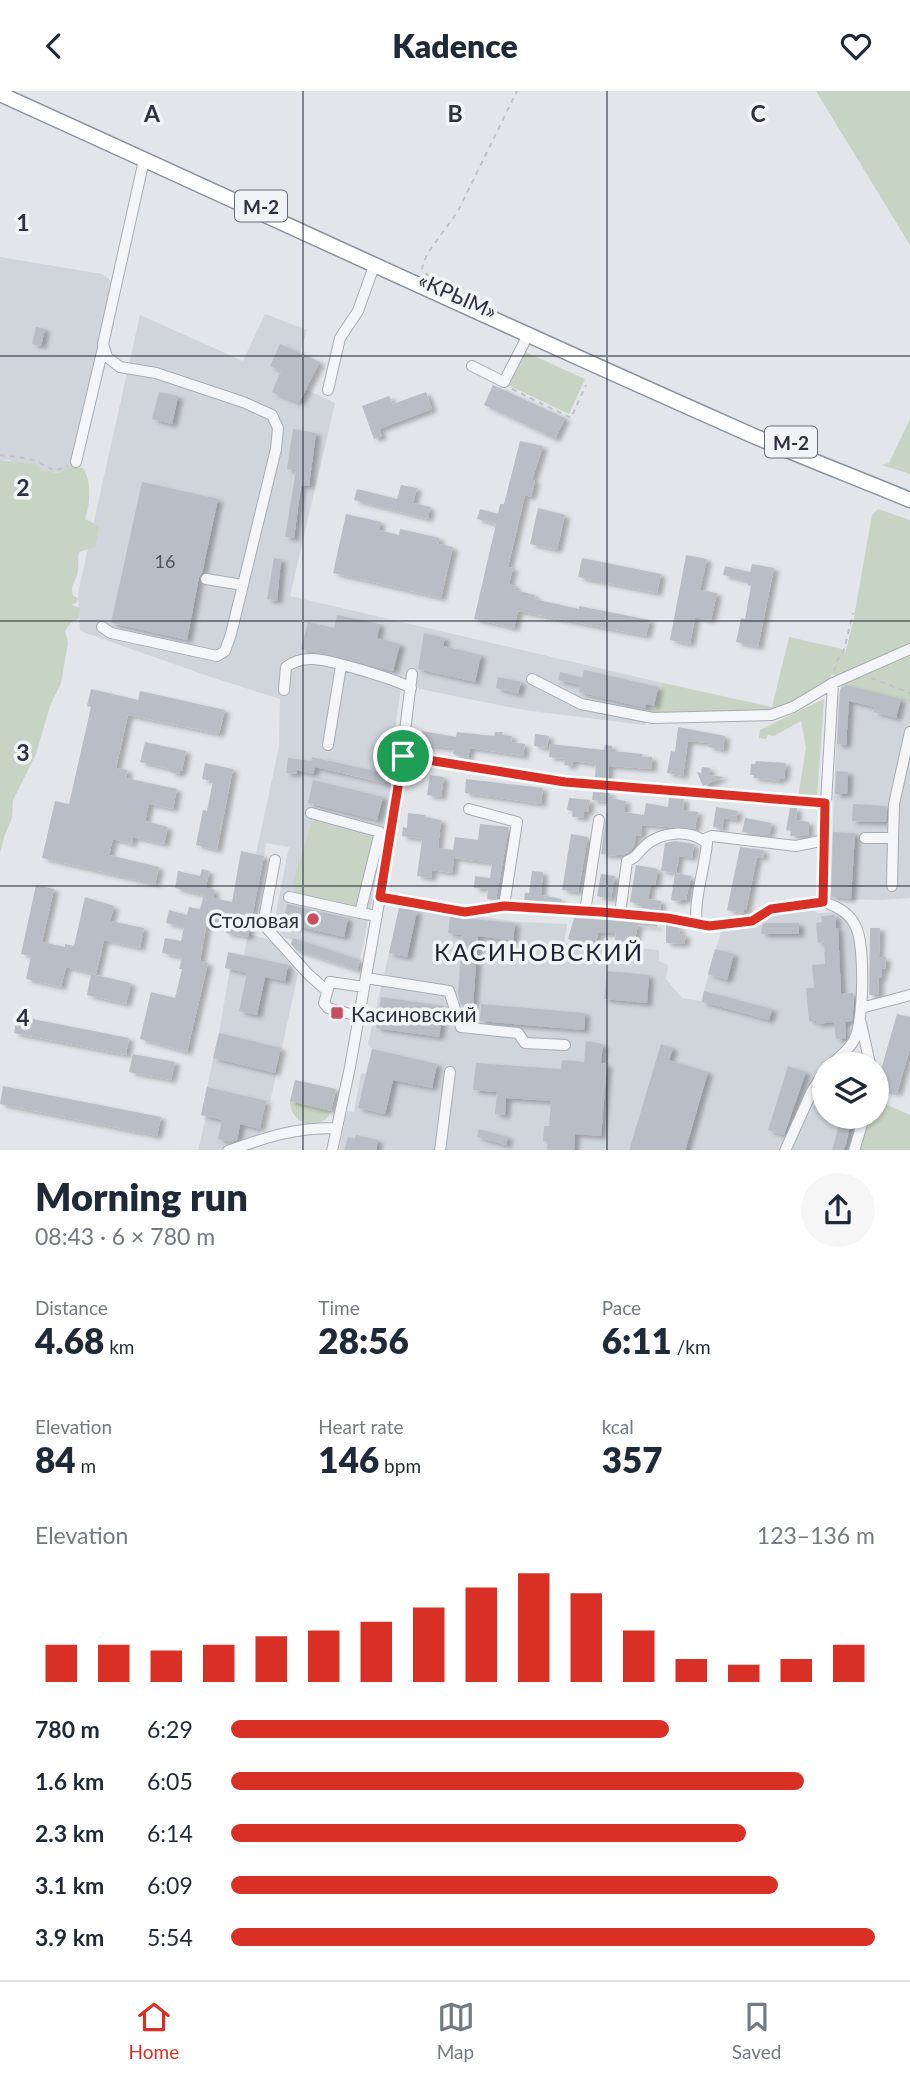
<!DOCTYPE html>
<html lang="en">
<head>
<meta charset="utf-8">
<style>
  :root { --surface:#fff; --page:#f6f6f7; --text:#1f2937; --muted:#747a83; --line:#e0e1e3; --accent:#d93025 }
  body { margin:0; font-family:Lato,sans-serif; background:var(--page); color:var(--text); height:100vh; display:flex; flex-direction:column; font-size:26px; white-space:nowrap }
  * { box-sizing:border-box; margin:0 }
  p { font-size:23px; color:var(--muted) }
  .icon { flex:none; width:38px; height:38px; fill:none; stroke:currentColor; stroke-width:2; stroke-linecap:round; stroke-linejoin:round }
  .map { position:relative; height:1059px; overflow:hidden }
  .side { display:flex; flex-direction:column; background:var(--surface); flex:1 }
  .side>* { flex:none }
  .tools { position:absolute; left:812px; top:961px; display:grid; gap:14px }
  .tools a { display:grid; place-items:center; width:77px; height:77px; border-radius:50%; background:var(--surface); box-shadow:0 2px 5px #0004; font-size:35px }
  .pin { position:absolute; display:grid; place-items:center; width:60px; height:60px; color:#fff; margin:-30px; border:4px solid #fff; border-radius:50%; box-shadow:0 2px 7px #0007 }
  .round { display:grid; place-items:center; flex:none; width:74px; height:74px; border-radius:37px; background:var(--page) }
  .summary { display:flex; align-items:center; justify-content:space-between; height:119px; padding:0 35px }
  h1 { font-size:38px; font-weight:800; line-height:52px }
  .metrics { display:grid; grid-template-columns:repeat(3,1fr); gap:10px; height:119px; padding:7px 35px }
  .metrics div { display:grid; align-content:center }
  .metrics b { font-size:35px; font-weight:800 }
  .metrics small { font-size:19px; font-weight:400 }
  .metrics p { font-size:19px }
  .chart { height:196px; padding:14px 35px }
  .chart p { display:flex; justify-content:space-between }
  .chart svg { width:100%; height:126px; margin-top:7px; stroke:var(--accent); stroke-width:6 }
  ul { padding:0 35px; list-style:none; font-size:23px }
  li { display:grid; grid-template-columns:112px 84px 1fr; align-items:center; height:52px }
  li i { height:18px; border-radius:9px; background:var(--accent) }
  header { display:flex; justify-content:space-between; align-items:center; height:91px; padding:0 35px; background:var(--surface); font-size:32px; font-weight:800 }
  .tabs { display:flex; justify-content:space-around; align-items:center; height:98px; border-top:2px solid var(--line); background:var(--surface); font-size:19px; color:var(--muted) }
  .tabs a { display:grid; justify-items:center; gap:4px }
  .tabs .active { color:var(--accent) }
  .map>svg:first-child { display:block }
  .built { fill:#d0d4db }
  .green { fill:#c7d3c3 }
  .building { fill:#b9bec6; filter:url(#shadow) }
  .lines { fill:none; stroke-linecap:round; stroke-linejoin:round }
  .minor-casing { stroke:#a7acb3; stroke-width:12 }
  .highway-casing { stroke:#8a929f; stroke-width:17 }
  .path { stroke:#c0c2c8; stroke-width:2; stroke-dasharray:5 5; stroke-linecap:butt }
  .minor { stroke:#f4f5f8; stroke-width:10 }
  .highway { stroke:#fff; stroke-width:14 }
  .route-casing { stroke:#fff; stroke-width:14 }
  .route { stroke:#d93025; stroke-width:9 }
  .grid { fill:none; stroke:#2b3240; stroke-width:2; stroke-opacity:0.55 }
  .poi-dot { fill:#c74e5f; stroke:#f1f4f7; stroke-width:2.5 }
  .labels { text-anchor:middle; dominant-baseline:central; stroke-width:7; stroke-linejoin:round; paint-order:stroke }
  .number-label { font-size:18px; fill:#4e5562 }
  .shield { fill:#f1f4f7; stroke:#666c77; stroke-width:2 }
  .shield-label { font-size:19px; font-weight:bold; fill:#2b3240 }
  .street-label { font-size:21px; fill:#2b3240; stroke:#f1f4f7 }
  .poi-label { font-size:21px; fill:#2b3240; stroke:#f1f4f7; text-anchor:end }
  .quarter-label { font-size:24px; letter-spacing:2px; fill:#1d2431; stroke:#f1f4f7 }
  .grid-label { font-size:23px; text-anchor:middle; font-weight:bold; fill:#2b3240; stroke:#f1f4f7; stroke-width:7; stroke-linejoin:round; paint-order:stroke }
</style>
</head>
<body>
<header><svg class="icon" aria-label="back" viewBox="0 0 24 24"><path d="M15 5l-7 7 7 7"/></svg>Kadence<svg class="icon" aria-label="heart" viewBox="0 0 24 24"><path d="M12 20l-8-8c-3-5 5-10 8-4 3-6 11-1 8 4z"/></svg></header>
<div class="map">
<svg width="910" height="1060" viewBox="0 0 910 1060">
  <defs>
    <filter id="shadow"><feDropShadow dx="5" dy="3" stdDeviation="2" flood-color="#0004"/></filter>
  </defs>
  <rect width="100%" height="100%" fill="#e2e5e9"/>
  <!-- built -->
  <path class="built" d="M0,166L102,183L111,190L72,375L60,382L42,380L9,369H0Z
    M265,223L307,239L300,262L320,271L307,299L335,312L290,505L663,592L656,619L649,617L645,634L524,619L459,606L420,598L403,585L388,683L312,666L310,674L395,696L360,869L283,846L274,832L289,756L266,752L264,765L256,763L279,656L280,608L211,586L80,540L78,502L140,224L243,270Z
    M842,593L910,610V807L882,809L830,808L838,607Z
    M400,814L518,831L567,833L564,852L610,857V864L634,865L636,857L659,859V870L668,874L666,888L682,907L701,910L722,837L761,832L774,823L811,818L818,822L839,821L853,837L857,849L859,927L846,939L851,972L854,973H824V1026H869L859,1059L339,1060L347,1020L354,1021L361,983L366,982L372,958L368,953Z
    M248,843L271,849L298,883L270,1011H266L259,1045L220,1059L198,1060L206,1025L201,1024L219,942L230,878L244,864Z"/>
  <!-- green -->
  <path class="green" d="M816,0H910V154Z
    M523,260L585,288L569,323L508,294Z
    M910,328V383L882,374L889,372Z
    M0,369L35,373L42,380L60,382L72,375L83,377C92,390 90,414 85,428L99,435L95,456L79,461C77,468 79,473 78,480C76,490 70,494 73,505L78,507L77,511L72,514L80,517L79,527L71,532L65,540L68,552L61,592L50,615L36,663L13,709L12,727L5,743L0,762Z
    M878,418L910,429V553L836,585L832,583L829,590L795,612L769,622L647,624L649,617L656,618L663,592L772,616L789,546L842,558L845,562L853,532L872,424Z
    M910,564V611L842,593L843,591Z
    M824,608L817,708L798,707L806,656L801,630L774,645L768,644L766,648L759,647L760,639Z
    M315,730L374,746L356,817L295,803L293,791L312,731Z
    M877,1009L910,1024V1059L859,1060L869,1026H877Z
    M290,1010L331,1020C321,1043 290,1034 290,1010Z"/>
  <!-- building -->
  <path class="building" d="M36,236L45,238L41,255L32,253Z
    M280,253L320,271L299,312L272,301L281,280L270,275Z
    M493,294L565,327L555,348L484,314Z
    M159,301L178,305L172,333L152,328Z
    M426,301L432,318L379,338L382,345L374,348L362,315L389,305L393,313Z
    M293,338L316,342L309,395L301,394L294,447L285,446L296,379L287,378Z
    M520,350L543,355L532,389L535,390L531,406L525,404L508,476L513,477L509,493L516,495L515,499L535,504L534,508L579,518V515L650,529L646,545L518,520L514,537L474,528L496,433L477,428L480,418L498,423L500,413H504Z
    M142,391L218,408L202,482L199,486L187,549L111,532Z
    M401,394L417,397L413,412L430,416L428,428L354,409L357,398L397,408Z
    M538,417L565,424L557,459L530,453Z
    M346,423L381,431L379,439L399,444L400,438L440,447L438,453L453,456L441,507L333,482Z
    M686,464L707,468L700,499L717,502L711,529L695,526L690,553L670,549Z
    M274,467L281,468L277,510L267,508Z
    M582,467L661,483L657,502L578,486Z
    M752,473L774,477L758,556L736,551L741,527L745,528L751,495L748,494V490L723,484L725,475L750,481Z
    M337,524L380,533L377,547L400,553L393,580L301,558L308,531L334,537Z
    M424,542L445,547L443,555L481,564L475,591L418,578Z
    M584,579L658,596L654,615L646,613L645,617L579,601L580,594L558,589L560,581L582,587Z
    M498,586L521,591L518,603L496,597Z
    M846,594L901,608L896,627L874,621L875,616L849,610L846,654L837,653L840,600L841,597Z
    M91,598L138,609L140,600L225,619L219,643L128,624L116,677L128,679L126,687L177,698L173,718L149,713L145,730L168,736L164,753L133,746L132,753L113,748L109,764L159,776L155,793L42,767L55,710L69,713L91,616L87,615Z
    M678,636L725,645L723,659L708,656L709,652L688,650L683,685L667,682L671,660L675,661Z
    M422,640L456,646L457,641L494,645L495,641H503L502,644L512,645L511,651L525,653L523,665L470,657L468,667L458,665L453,663L454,657L420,654Z
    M535,643L549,645L547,657L534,655Z
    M145,651L186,660L182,680H180L179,683L170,681V678L140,671Z
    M550,653L604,659L605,654L612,655V660L643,663L642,666H652V678L609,675L608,687L595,686L596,673L573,670L572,675L564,674L565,668L549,666Z
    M312,666L388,683L386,692L315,676L313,683L297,679L296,683L286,682L288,667L311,670Z
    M756,670L786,672L784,688L780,687V690L754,687V684H750L751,673H755Z
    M205,672L233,678L217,759L196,754L203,719L207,720L213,690L202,688Z
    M702,676L710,677L709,684L724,686L703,695L697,681L701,682Z
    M836,680L848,681L847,703H835Z
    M430,684L444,686L441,706L427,704Z
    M466,688L543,697L541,713L465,702Z
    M313,689L383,706L377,729L308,712Z
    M593,701L610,702V707L626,710L624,721L644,724L646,712L668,716L669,707L684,708L683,719L698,721L695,738L642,734L641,745L636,744L634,755L629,761L623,764L617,763V765L601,763L608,711L592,709Z
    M569,707L590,709L588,721H584V727L572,726L573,720L567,719Z
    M853,713L887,715L886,731L852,730Z
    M716,716L738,720L736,729L724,727L722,738L713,736Z
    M790,717H797L796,729L809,731L808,745H790L791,740L786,739Z
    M408,722L425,724V726L441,729L438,757L453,759L455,746L478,749L480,733L509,736L496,809L487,808L488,798L474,797L475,785L490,787L492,772L454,767L452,782L432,779L431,787L417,785L422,748L402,745L403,736L407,737Z
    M745,727L772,732L769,744L742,741Z
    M833,741L855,742L851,808L831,806Z
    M571,743L588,746L578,801L562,799Z
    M675,750L694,753L692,767L679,765L676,782L661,780L665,752Z
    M740,756L764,759L763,767L757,766L746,819H744V822L727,819Z
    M241,760L264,765L248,846L226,842L225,835L207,831L200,870L208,872L187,961L140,948L151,901L175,907L182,878H179L182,866L162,862L165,847L181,850L184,836L166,832L169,819L187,824L189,816L200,818L204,804L175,797L178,780L200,785L202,778L209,780L206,797L215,799L213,807L232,811Z
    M636,774L658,778L655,794L651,793L648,808L661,810L660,819L641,817L642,813L630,811Z
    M532,780L543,781L541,804L561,808V811L524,809L525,802H529Z
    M675,782L691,785L686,809H681V811L671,809Z
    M601,783L615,785L611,808L597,805Z
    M36,794L54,798L42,851L65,856V853L74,855L85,806L114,815L110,830L144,837L140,857L104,849L96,883L66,876L61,896L26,888L31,865L21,863Z
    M287,813L348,827L344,846L283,832Z
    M399,817L417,820L407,866L389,862Z
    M835,824L836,837H838L841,903L853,902L854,910L852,930L845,931L846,947L836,948L834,931L816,933V930H809L806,897H814L812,874L825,873L824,851L818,852L816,832L822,831L821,825Z
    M450,826L515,832L513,850L478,845L473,915L461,914L458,903L462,844L448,842Z
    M574,827L619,830L657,834V836L638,834L634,853L615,849L616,842H598L596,853L585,851V853L568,848Z
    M763,832H799V843H761Z
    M666,834L680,837L679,843L686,844L684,853L666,852Z
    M870,837H880L879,866H886L885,878H882V887H879V904H869Z
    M293,847L360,869L357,879L296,859L291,853Z
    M715,858L734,863L727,889L708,883Z
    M228,861L288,874L285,890L265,886L257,924L239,920L247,882L225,877Z
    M607,880L649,884L647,912L604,908Z
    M91,883L131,892L126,913L87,904Z
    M704,900L772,918L769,929L702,911Z
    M381,906L444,915L439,946L376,937Z
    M481,913L585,922L584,939L480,930Z
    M897,923L910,926V957L897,1002L879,998L884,979H881Z
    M17,925L129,947L126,964L14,942Z
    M219,942L281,957L275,982L213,967Z
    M586,950L603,953L601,972L607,973L601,1045L575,1043L574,1060H547L548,1051L543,1050L544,1035H549L551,1010L506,1007L505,1024L495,1023L497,1001L473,999L476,972L561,978L562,969L584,971Z
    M661,953L673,957L669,969L708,981L685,1060H629Z
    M372,958L437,973L432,997L393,989L385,1023L358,1017Z
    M133,963L175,971L171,989L129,981Z
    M788,975L806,981L784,1044L768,1039Z
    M295,989L336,998L331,1020L290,1010Z
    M3,995L161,1026L157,1045L0,1013Z
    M207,996L266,1010L260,1038L240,1033L237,1049L231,1051L218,1048L222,1029L201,1024Z
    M841,1026H852L846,1053L843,1060H832Z
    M479,1038L508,1046L506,1054L477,1046Z
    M356,1044L378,1049L376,1060H344L348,1046L355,1048Z"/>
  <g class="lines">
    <defs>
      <path id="minor" d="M472,275L504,291L529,242
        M328,299L340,247L358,220L374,175
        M76,371L103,257
        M206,488L243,494
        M102,536L111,542L217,565L225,560L231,543L276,358L278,337L272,324L243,311L156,282L120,276L107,266L103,253L144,69
        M532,588L581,613L653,627L771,624L793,616L833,592L910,558
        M284,599L286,576C294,570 301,568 311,568C326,567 398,589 411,597
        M328,654L341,575
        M403,665L565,691L826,712L833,592
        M469,718L517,731L504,815
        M311,722L380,741L360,822L377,825
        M865,747H893L894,713L910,641
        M707,752V747L712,745L796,755L825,749
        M275,769L263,833L308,883L326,899
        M892,795L893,747
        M289,806L360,822
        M380,806L465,821L504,815L620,823L667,827L709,835L752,830L771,818L823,811L826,712
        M823,811C837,815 850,822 856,836C865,855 864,931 854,949C850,958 839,966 832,973
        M585,821L599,729
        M620,823L627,770C637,767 637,762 644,756C660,740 689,738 707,752C705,776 693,811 697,833
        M366,887L449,900L461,936L518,942L525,952L565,954
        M861,917L910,904
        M358,925L328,917L324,912L330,891L364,896
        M861,932L870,973
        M228,1060C267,1046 293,1037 335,1037
        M332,1060L350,976L395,721L412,583
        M440,1060L450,981
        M785,1060L811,1002L824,981
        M854,1060L864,1026"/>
      <path id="highway" d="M0,3C243,113 485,226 729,334C788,361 850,384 910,409"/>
    </defs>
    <!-- minor casing -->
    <use href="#minor" class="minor-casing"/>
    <!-- highway casing -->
    <use href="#highway" class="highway-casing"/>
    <!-- path -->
    <path class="path" d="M429,186L422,177L427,163L458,120L517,0
      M512,298L571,327L586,294
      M0,364C11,366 25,366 36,370C50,376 52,383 68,375
      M834,580L837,570L844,559L853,522
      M871,587L910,602"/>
    <!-- minor -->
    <use href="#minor" class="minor"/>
    <!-- highway -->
    <use href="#highway" class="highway"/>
  </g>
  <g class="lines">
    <defs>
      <path id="route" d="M403,665L565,691L825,712L823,811L771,818L752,830L709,835L667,827L601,821L504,815L465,821L380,806Z"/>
    </defs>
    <!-- route casing -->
    <use href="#route" class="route-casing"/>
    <!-- route -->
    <use href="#route" class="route"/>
  </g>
  <!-- grid -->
  <path class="grid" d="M303,0V1060M607,0V1060M0,265H910M0,530H910M0,795H910"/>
  <!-- markers -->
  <g class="poi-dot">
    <circle cx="313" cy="828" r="7"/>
    <rect x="330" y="915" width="14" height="14" rx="3.5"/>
  </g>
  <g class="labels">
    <!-- number labels -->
    <g class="number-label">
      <text x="165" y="470">16</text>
    </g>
    <!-- shield labels -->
    <g class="shield">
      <rect x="235" y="99.5" width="52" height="31" rx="5"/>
      <rect x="765" y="335.5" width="52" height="31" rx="5"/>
    </g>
    <g class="shield-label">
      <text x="261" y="115">М-2</text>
      <text x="791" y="351">М-2</text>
    </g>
    <!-- street labels -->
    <g class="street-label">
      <text transform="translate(458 204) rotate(24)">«КРЫМ»</text>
    </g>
    <!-- poi labels -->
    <g class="poi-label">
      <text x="299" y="828">Столовая</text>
      <text x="351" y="922" text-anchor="start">Касиновский</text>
    </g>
    <!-- quarter labels -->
    <g class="quarter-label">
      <text x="539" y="860">КАСИНОВСКИЙ</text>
    </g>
  </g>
  <g class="grid-label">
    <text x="152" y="31">A</text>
    <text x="455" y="31">B</text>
    <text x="758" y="31">C</text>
    <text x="23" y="140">1</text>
    <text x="23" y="405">2</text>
    <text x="23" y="670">3</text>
    <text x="23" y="935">4</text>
  </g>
</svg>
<div class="tools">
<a><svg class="icon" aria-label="layers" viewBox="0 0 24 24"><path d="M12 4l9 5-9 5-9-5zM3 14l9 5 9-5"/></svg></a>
</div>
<div class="pin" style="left:403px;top:665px;background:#1e9e55"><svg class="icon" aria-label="arrive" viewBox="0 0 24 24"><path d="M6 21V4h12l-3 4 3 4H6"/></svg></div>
</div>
<section class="side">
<div class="summary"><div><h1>Morning run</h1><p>08:43 · 6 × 780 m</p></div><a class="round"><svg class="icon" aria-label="share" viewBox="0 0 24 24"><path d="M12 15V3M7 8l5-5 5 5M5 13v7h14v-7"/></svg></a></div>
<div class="metrics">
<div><p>Distance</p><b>4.68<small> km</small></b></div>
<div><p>Time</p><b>28:56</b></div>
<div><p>Pace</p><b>6:11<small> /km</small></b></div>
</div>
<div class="metrics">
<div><p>Elevation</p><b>84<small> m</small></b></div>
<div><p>Heart rate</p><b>146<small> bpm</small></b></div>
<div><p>kcal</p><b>357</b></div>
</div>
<div class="chart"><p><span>Elevation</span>123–136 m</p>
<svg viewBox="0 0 160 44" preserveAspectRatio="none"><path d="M5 44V31M15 44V31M25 44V33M35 44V31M45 44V28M55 44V26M65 44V23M75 44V18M85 44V11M95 44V6M105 44V13M115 44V26M125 44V36M135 44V38M145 44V36M155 44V31"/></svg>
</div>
<ul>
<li><b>780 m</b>6:29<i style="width:68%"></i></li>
<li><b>1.6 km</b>6:05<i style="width:89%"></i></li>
<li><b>2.3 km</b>6:14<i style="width:80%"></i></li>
<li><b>3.1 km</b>6:09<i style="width:85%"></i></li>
<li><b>3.9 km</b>5:54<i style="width:100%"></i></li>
</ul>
</section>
<nav class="tabs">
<a class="active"><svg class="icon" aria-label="home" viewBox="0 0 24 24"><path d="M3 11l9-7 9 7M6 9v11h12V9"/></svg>Home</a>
<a><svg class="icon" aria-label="map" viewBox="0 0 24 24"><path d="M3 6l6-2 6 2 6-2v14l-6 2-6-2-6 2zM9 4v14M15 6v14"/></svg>Map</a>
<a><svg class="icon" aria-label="saved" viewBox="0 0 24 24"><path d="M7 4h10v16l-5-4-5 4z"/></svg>Saved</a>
</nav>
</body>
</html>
